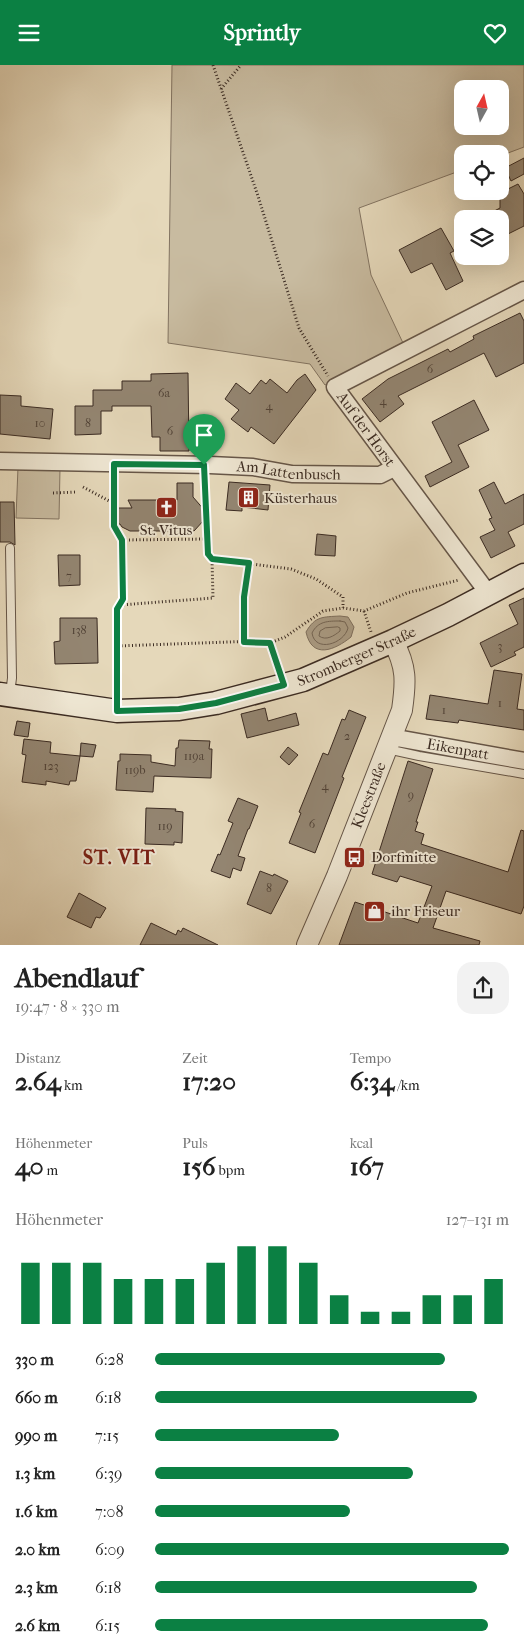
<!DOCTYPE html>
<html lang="de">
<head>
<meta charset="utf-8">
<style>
  :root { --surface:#fff; --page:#f2f2f2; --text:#222; --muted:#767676; --accent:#0b8043 }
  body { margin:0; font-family:"IM FELL French Canon",serif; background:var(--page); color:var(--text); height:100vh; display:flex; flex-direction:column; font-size:19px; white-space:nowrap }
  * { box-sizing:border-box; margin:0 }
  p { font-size:16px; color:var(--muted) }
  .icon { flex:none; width:28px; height:28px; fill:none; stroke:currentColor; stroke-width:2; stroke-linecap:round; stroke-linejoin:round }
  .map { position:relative; height:880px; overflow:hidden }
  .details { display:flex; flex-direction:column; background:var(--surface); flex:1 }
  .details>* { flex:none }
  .needle { width:32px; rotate:8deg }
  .buttons { position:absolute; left:454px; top:15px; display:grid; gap:10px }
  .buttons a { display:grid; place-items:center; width:55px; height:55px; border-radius:10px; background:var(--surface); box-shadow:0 5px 20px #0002; font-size:25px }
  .pin { position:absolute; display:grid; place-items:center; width:42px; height:42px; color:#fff; margin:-51px -21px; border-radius:50% 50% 50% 0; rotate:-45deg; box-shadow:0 0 5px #0007 }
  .pin .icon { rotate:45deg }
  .round { display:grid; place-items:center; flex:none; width:52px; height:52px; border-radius:15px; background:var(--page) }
  .head { display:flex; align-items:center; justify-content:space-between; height:85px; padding:0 15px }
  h1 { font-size:28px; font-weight:700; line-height:38px }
  .figures { display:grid; grid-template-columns:repeat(3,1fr); gap:8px; height:85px; padding:5px 15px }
  .figures div { display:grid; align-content:center }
  .figures b { font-size:25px; font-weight:700 }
  .figures small { font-size:14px; font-weight:400 }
  .figures p { font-size:14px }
  .chart { height:140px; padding:10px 15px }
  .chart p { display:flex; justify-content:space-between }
  .chart svg { width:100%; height:90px; margin-top:5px; stroke:var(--accent); stroke-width:6 }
  ul { padding:0 15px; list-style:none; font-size:16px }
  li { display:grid; grid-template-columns:80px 60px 1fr; align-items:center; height:38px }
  li i { height:12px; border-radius:6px; background:var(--accent) }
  header { display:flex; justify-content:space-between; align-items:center; height:65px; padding:0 15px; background:var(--accent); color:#fff; font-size:22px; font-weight:700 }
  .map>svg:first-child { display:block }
  .green { fill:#c8bba0; stroke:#827361; fill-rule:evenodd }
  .water { fill:#ab9d86; stroke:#7e6f5e }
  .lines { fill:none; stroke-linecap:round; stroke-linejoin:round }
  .shore { stroke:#736454; stroke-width:1 }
  .building { fill:#938571; stroke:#3b2b22 }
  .service-casing { stroke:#665648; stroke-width:10 }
  .minor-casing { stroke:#665648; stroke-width:19 }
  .tertiary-casing { stroke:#665648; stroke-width:22 }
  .secondary-casing { stroke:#3b2b22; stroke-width:25 }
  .path { stroke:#3b2b22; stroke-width:3; stroke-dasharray:1 2.5; stroke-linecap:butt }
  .service { stroke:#eee6d2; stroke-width:8 }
  .minor { stroke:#eee6d2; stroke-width:16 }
  .tertiary { stroke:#eee6d2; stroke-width:20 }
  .secondary { stroke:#eee6d2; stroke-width:22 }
  .route-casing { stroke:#fff; stroke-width:10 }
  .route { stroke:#0b8043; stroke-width:6 }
  .labels { text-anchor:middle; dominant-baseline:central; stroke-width:4; stroke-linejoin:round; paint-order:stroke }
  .number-label { font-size:12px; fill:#514236 }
  .street-label { font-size:15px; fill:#3b2b22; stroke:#eee6d2 }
  .poi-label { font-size:15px; fill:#3b2b22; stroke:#eee6d2; text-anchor:start }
  .district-label { font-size:20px; font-weight:bold; letter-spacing:1px; fill:#7a1f14; stroke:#eee6d2 }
</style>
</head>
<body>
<header><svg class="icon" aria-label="menu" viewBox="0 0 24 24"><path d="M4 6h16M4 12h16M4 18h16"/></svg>Sprintly<svg class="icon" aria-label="heart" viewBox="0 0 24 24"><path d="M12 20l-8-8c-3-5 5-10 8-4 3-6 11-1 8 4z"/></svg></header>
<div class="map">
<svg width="524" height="880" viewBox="0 0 524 880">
  <rect width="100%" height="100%" fill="#e5d8ba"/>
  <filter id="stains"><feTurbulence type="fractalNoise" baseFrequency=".004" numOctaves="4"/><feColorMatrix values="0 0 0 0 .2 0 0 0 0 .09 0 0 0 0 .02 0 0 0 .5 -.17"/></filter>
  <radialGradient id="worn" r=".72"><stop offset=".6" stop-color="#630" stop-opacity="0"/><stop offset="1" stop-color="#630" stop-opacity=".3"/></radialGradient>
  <!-- green -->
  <path class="green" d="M172,0H524V82L500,91V89H462V105L359,143L371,210L403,278L325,320L310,299L168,278ZM462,24H500V61H462Z
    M18,402L60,403L59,454L16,453Z"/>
  <!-- water -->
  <path class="water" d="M340,551L348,552L354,562L351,572C335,585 312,595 306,567C315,551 323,552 340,551Z"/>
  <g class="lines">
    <!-- shore -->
    <path class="shore" d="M340,556L345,557L348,563C344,579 315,588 312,568C318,556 328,556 340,556Z
      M338,562L340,563V566C334,571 326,576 319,571L320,566L325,563Z"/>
  </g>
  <!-- building -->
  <path class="building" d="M524,93V109L511,116L505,103Z
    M518,119L524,129V161L500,173V154H479L500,143V128Z
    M441,163L454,186L450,188L463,216L446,225L432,198L411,208L399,185Z
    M520,248L524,256V298L496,312L484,288L398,331L404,339L380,357L362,334L388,314L448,284L450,287L474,274L473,271Z
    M188,308L189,386H160V372H152L151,341H112V346H101V369L75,370V341H93V325H122V316H151V309Z
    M305,309L316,325L274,379L251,362L248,367L231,354L239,345L225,334L236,318L250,329L261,315L266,319L270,314L287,328L297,315Z
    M0,330L21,331V341L53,344L50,374L0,369Z
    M474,335L489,365L458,380L469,402L430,422L425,411L452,397L432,357Z
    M229,417L270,420L268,445L242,442V446L226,445Z
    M494,417L505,439L524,429V459L508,467L515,481L491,493L480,472L495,465L489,454L492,453L479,425Z
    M177,418H193V432L206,447L204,455L194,466H130L122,462L120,459H118L117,443H132L128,435H177Z
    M0,437H14L15,480L10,477H0Z
    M317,469L336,471L335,491L315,490Z
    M58,490H80V520L59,521Z
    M524,533V582L514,587L516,590L491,602L480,578L518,559L509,540Z
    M60,553H97L98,598L55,599L54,577L60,576Z
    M494,605L522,609L517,644L524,645V665L459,655L458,658L426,654L430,630L488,639Z
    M265,643L268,656L296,648L299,660L247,673L241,649Z
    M349,645L366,652L342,712L344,713L315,788L289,778L301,748L299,747L323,688L328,690L342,654L345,655Z
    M17,656L30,658L28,672L14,670Z
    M24,674L51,677L50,688L80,691L76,716H70L69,720L46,716V720L22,717L26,690L22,689Z
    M179,675L210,676L209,684H212L211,713L154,711L153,727L116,725L118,696H120V689L151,690V697L175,701L176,683H178Z
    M81,678L96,680L93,692L80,691Z
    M288,682L298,690L289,700L280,692Z
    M408,696L433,704L416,757H418L415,766L424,769L421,779L508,807L521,765L524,766V841L521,849L446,826L433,863L480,876L479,880H339L355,837L418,858L432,821L400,811L397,817L372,809Z
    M238,733L258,741L249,764H248L238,791L245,793L241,806L233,803L230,813L211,806L218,789L220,790L233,758L228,756Z
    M146,743L176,744L175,746L183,747L182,778L174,777V780L145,779Z
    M260,806L273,811L274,809L288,816L271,849L247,839Z
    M79,828L106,843L100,853L96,852L91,863L67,852Z
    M151,858L176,870L178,865L181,867L183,863L218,880H140Z"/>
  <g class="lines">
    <defs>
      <path id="service" d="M10,483L12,613L10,629
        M387,684L419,691L524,709"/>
      <g id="minor">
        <path id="s1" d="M0,396L210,400L253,402L292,409L380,410L394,403"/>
        <path d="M488,528L335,322L524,225"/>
        <path id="s2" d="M391,672L524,696"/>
      </g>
      <g id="tertiary">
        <path id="s3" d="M307,880L337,811L402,645C406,617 407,602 393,576"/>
      </g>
      <g id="secondary">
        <path id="s4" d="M0,629L117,646L179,644L216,638L303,615L393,576L448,550L524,510"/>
      </g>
    </defs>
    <!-- service casing -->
    <use href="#service" class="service-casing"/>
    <!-- minor casing -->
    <use href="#minor" class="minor-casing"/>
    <!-- tertiary casing -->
    <use href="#tertiary" class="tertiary-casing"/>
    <!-- secondary casing -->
    <use href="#secondary" class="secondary-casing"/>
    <!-- path -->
    <path class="path" d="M213,0L258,131L299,263L328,311
      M221,24L241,0
      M114,413V461L122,475L123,534L117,544V628
      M205,414L208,489L212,494L291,504L316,514L343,532V543
      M83,422L113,438
      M53,428L77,427
      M122,475L207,474
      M120,540L213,533L212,494
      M364,546L371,567
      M244,577V532L249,498
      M270,578L278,603
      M118,581L256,576L270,578L285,572L323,546L343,543L364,546L407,528L459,515"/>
    <!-- service -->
    <use href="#service" class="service"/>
    <!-- minor -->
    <use href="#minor" class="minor"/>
    <!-- tertiary -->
    <use href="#tertiary" class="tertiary"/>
    <!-- secondary -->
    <use href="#secondary" class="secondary"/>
  </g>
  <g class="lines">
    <defs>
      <path id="route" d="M114,399L204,400L208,489L212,494L249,498L244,532V577L270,578L284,620L216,638L179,644L117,646V544L123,534L122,475L114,461Z"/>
    </defs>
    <!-- route casing -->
    <use href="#route" class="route-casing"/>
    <!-- route -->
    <use href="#route" class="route"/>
  </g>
  <!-- icons -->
  <defs>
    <symbol id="building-square" viewBox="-11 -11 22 22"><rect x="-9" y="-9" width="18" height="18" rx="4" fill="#8f2418" stroke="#eee6d2"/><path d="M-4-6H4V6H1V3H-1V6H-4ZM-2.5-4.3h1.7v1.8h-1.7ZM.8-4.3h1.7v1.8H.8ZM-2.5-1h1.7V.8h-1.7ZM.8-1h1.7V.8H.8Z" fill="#fff"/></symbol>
    <symbol id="church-square" viewBox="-11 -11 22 22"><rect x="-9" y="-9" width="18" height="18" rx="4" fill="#8f2418" stroke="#eee6d2"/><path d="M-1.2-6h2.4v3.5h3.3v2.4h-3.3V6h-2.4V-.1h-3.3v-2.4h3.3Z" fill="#fff"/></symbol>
    <symbol id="bus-square" viewBox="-11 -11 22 22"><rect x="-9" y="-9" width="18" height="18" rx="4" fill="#8f2418" stroke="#eee6d2"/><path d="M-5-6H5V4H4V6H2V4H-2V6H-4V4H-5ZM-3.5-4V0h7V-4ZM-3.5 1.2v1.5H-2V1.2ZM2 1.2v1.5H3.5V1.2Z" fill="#fff"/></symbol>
    <symbol id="shop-square" viewBox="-11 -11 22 22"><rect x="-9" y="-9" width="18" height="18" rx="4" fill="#8f2418" stroke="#eee6d2"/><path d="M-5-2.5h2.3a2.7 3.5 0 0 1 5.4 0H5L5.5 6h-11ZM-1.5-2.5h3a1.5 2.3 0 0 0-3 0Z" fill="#fff"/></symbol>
  </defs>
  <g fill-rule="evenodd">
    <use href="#building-square" x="236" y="420" width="25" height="25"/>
    <use href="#church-square" x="154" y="430" width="25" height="25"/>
    <use href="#bus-square" x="342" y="780" width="25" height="25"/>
    <use href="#shop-square" x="362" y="834" width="25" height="25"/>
  </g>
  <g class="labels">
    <!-- number labels -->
    <g class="number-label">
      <text x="430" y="304">6</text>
      <text x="164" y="328">6a</text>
      <text x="383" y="336">4</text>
      <text x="269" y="341">4</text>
      <text x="40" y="358">10</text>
      <text x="88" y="358">8</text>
      <text x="170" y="366">6</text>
      <text x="69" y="511">7</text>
      <text x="79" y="565">138</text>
      <text x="500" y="581">3</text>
      <text x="500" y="638">1</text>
      <text x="444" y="645">1</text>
      <text x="347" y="671">2</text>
      <text x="194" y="691">119a</text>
      <text x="51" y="701">123</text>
      <text x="135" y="705">119b</text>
      <text x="325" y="721">4</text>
      <text x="411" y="730">9</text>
      <text x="312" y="759">6</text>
      <text x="165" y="761">119</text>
      <text x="269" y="823">8</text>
    </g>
    <!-- street labels -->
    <g class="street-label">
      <text transform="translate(366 364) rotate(54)">Auf der Horst</text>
      <text stroke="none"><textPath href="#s1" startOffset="289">Am Lattenbusch</textPath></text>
      <text stroke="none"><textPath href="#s4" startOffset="366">Stromberger Straße</textPath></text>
      <text stroke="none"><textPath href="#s2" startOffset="68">Eikenpatt</textPath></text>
      <text stroke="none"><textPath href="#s3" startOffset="162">Kleestraße</textPath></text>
    </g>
    <!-- poi labels -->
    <g class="poi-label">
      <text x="264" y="433">Küsterhaus</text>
      <text x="166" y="465" text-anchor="middle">St. Vitus</text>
      <text x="371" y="792">Dorfmitte</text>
      <text x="391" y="846">ihr Friseur</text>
    </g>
    <!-- district labels -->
    <g class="district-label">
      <text x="119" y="792">ST. VIT</text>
    </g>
  </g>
  <rect width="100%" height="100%" filter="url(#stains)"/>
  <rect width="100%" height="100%" fill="url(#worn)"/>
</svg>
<div class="buttons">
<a><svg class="needle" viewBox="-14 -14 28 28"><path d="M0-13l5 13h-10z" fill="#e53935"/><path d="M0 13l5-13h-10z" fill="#767676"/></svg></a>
<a><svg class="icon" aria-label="locate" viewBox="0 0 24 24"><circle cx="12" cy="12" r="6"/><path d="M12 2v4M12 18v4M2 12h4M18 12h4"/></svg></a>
<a><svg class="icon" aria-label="layers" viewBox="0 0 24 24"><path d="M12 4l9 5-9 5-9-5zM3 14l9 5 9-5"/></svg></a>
</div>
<div class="pin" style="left:204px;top:400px;background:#1e9e55"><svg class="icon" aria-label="arrive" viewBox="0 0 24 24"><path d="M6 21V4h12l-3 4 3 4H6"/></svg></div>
</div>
<section class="details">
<div class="head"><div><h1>Abendlauf</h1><p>19:47 · 8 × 330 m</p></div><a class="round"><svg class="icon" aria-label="share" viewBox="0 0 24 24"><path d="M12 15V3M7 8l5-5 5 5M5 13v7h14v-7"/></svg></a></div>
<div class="figures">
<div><p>Distanz</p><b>2.64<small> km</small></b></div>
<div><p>Zeit</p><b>17:20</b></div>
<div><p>Tempo</p><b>6:34<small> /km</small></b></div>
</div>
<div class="figures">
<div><p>Höhenmeter</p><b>40<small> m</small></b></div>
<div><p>Puls</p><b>156<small> bpm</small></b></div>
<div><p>kcal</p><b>167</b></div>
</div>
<div class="chart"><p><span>Höhenmeter</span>127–131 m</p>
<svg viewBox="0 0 160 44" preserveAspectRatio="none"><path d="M5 44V14M15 44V14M25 44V14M35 44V22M45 44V22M55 44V22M65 44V14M75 44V6M85 44V6M95 44V14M105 44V30M115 44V38M125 44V38M135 44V30M145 44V30M155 44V22"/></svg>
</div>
<ul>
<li><b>330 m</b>6:28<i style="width:82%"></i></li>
<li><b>660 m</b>6:18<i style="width:91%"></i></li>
<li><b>990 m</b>7:15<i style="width:52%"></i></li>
<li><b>1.3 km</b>6:39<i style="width:73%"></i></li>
<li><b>1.6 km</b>7:08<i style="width:55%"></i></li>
<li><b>2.0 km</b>6:09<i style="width:100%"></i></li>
<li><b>2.3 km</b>6:18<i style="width:91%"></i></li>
<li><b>2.6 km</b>6:15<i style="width:94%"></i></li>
</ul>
</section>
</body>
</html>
